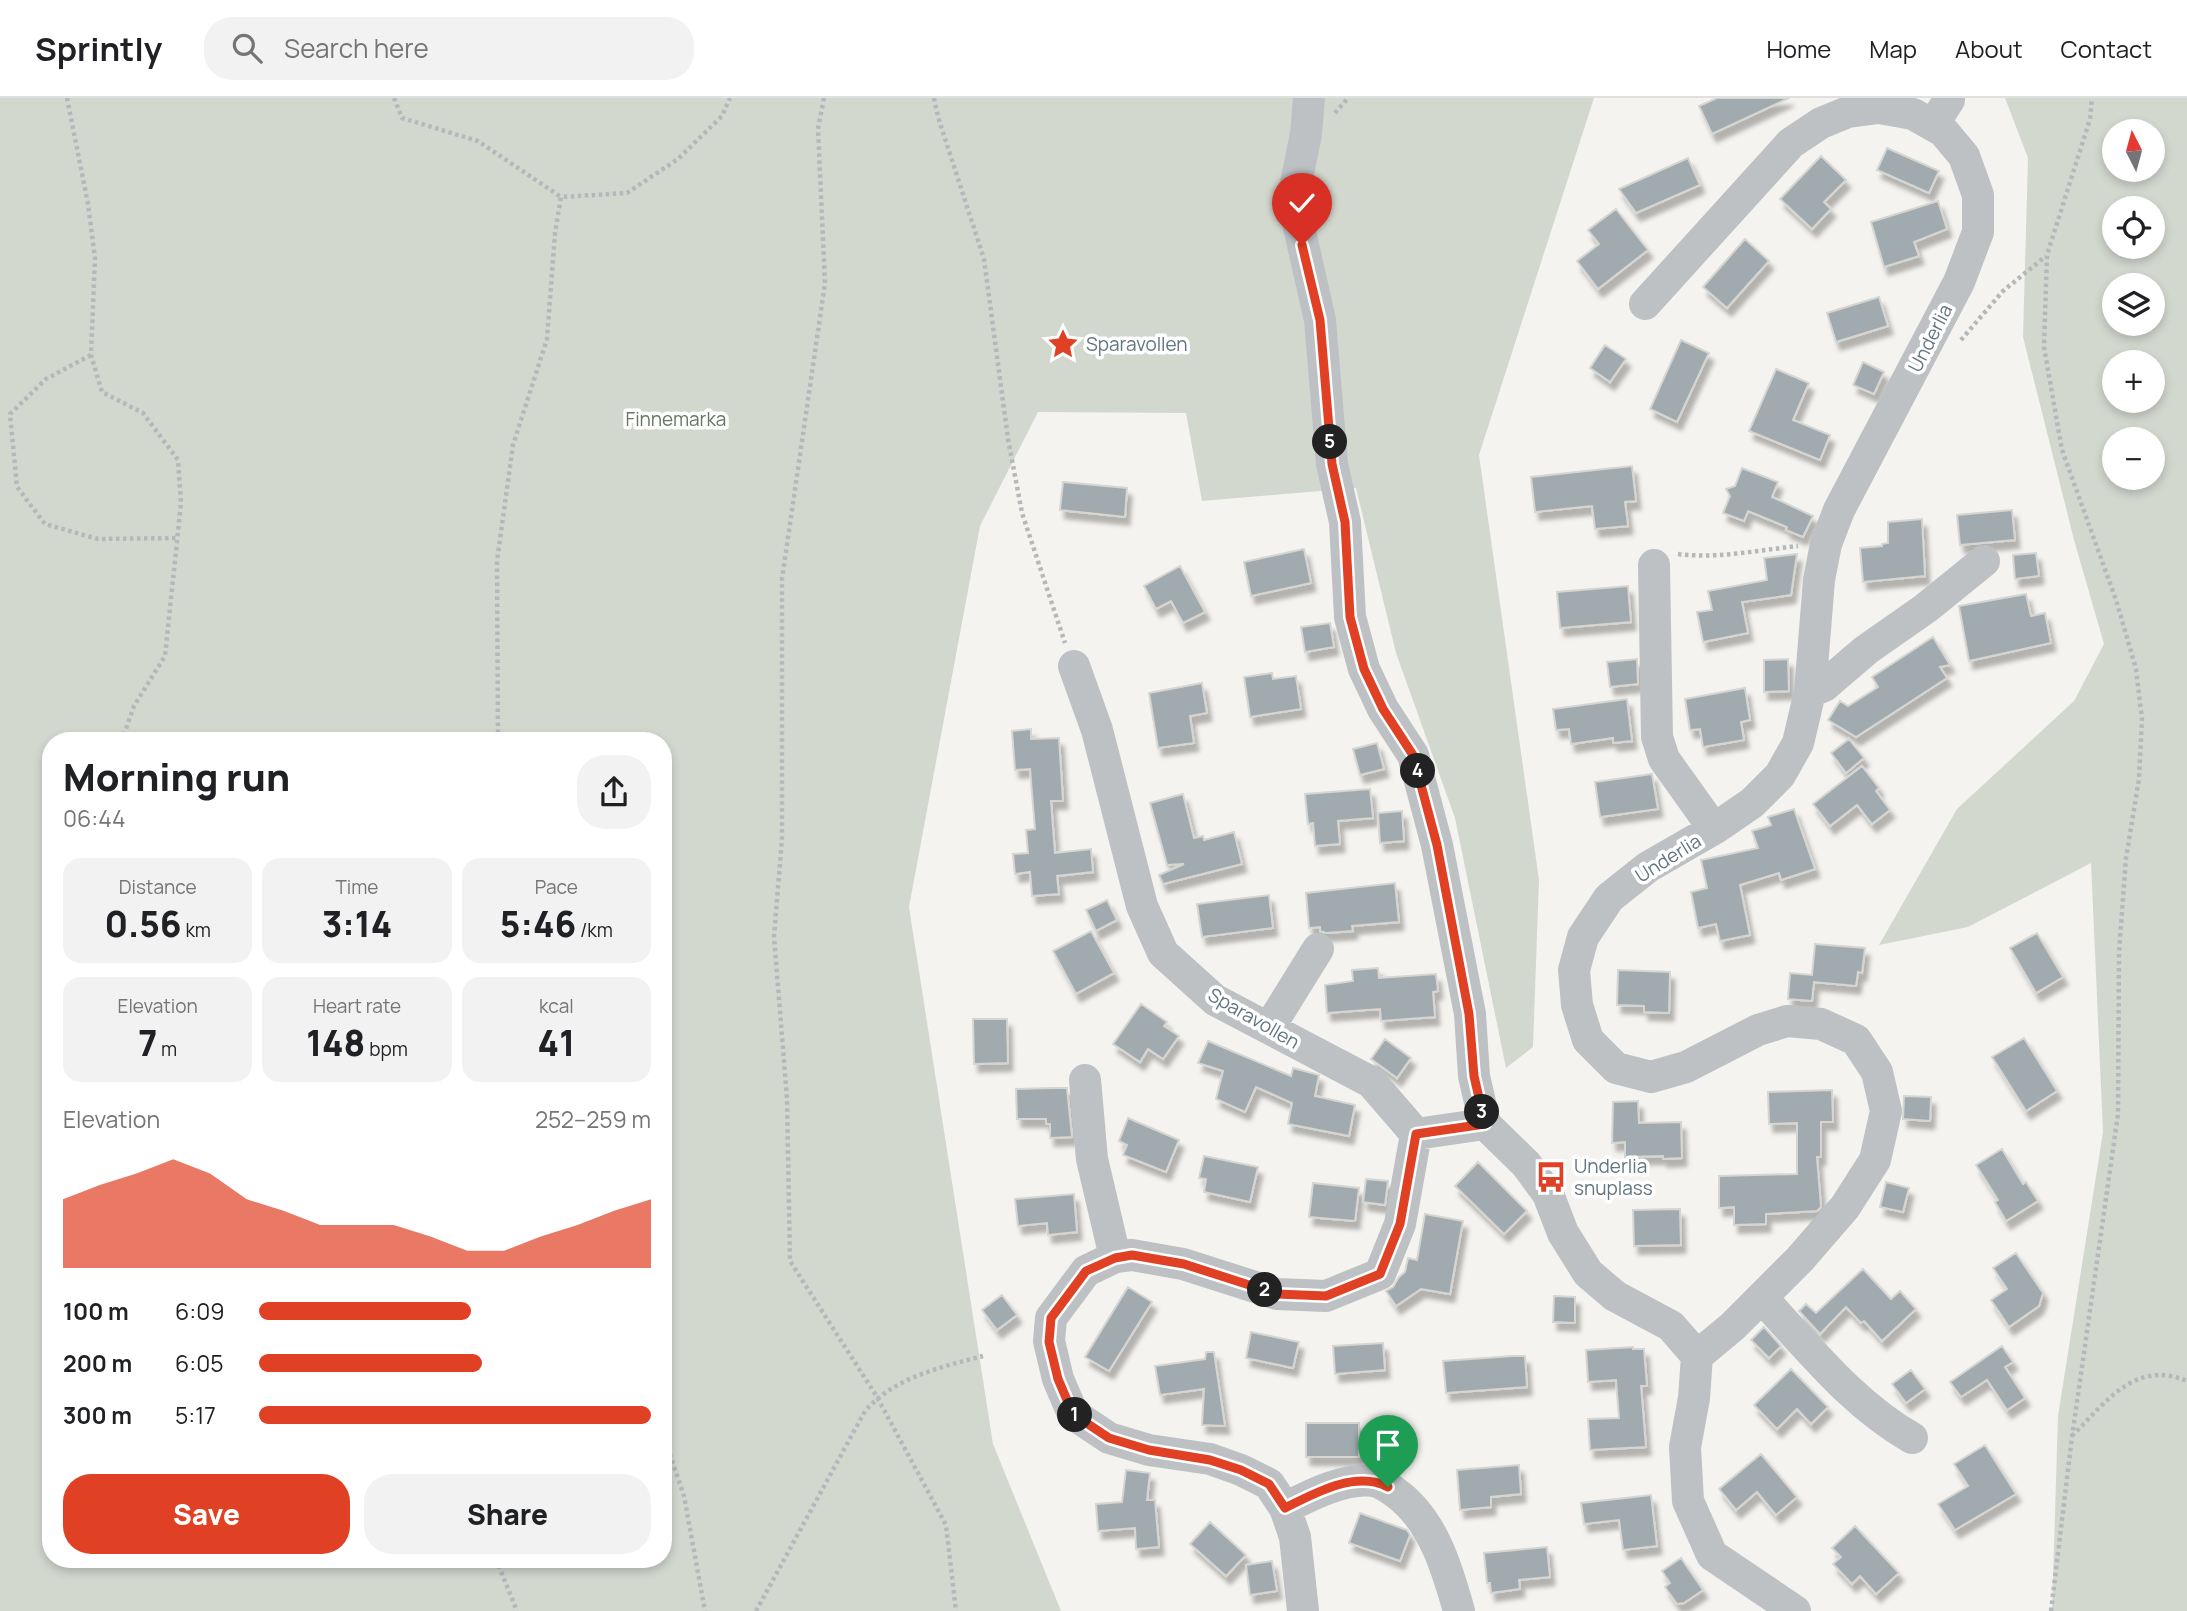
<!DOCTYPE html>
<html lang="en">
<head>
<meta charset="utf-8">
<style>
  :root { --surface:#fff; --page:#f2f2f2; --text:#202124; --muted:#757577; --line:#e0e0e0; --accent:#e04023 }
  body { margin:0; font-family:Manrope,sans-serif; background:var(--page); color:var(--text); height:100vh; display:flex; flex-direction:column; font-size:26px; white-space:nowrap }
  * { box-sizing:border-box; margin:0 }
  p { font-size:23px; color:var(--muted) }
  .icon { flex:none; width:38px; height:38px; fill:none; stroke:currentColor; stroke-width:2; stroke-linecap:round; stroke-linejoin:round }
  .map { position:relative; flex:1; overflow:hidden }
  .drawer { position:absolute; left:42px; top:634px; width:630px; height:836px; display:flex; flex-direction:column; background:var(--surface); border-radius:28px; box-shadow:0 4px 10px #0003 }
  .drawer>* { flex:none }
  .needle { width:46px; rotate:354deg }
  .tools { position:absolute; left:2102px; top:21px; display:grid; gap:14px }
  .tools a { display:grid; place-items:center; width:63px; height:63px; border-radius:50%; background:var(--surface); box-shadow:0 4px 10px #0003; font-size:35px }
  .pin { position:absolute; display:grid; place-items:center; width:60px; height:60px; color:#fff; margin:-72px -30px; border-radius:50% 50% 50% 0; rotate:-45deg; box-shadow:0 0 7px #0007 }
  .pin .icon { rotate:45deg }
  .km { position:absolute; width:35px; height:35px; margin:-18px; border-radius:50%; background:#222; color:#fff; font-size:19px; line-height:35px; text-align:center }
  .round { display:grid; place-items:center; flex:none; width:74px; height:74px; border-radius:28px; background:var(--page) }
  .headline { display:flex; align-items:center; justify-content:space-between; height:119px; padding:0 21px }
  h1 { font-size:38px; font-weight:800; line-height:52px }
  .figures { display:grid; grid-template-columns:repeat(3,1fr); gap:10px; height:119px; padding:7px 21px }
  .figures div { display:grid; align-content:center; border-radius:18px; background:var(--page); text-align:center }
  .figures b { font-size:35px; font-weight:800 }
  .figures small { font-size:19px; font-weight:400 }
  .figures p { font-size:19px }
  .chart { height:196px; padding:14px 21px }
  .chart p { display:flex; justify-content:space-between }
  .chart svg { width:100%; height:126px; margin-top:7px; fill:var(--accent); opacity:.7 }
  .button { display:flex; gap:14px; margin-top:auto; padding:14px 21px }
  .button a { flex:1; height:80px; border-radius:28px; background:var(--accent); color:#fff; font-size:28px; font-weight:800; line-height:80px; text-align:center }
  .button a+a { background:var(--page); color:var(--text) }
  ul { padding:0 21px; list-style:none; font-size:23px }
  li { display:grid; grid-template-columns:112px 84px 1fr; align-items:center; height:52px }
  li i { height:18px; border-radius:9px; background:var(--accent) }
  header { display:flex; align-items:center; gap:42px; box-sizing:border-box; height:98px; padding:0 35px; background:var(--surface); border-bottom:2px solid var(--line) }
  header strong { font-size:33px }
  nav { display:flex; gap:38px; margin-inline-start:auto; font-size:24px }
  .search { width:490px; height:63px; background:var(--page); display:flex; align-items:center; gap:18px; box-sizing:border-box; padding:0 24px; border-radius:28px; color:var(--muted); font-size:26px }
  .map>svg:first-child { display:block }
  .green { fill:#d3d8cf; fill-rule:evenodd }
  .building { fill:#a1abaf; stroke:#d5d5d2; stroke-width:2; filter:url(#shadow) }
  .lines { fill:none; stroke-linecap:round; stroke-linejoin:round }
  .path { stroke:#b5b8ba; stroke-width:4.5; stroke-dasharray:3.5 3.5; stroke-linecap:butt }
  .minor { stroke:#bdc1c4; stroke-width:32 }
  .route-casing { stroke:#fff; stroke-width:14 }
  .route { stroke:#e04023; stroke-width:9 }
  .labels { text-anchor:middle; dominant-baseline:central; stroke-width:7; stroke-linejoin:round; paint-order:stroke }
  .street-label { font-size:19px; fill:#637680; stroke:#fff }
  .poi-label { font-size:19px; fill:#637680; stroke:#fff; text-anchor:start }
  .park-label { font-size:19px; fill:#687762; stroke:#fff }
</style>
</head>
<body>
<header>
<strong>Sprintly</strong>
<div class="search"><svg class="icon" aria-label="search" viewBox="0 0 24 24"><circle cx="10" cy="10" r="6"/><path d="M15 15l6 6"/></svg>Search here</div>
<nav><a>Home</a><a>Map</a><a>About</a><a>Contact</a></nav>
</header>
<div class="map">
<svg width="2187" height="1513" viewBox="0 0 2187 1513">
  <defs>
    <filter id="shadow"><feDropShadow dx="4.5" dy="8" stdDeviation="2" flood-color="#0004"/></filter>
  </defs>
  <rect width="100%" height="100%" fill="#f4f3ef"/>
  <!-- green -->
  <path class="green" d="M0,0H1594L1479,357L1539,782L1533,949L1506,970L1455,720L1396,555L1356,390L1202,403L1186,315L1038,314L980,428L909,809L993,1346L1061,1513H0ZM51,642H663V1461H51Z
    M2005,0H2187V1513H2052L2058,1318L2103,1034L2091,765L1968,829L1879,847L1957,711L2074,603L2104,546L2074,442L2023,239L2028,60ZM2114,33H2152V72H2114ZM2114,110H2152V149H2114ZM2114,187H2152V226H2114ZM2114,264H2152V303H2114ZM2114,341H2152V380H2114Z"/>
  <!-- building -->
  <path class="building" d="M1717,0H1789L1712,36L1699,8Z
    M1887,50L1939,73L1929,95L1877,72Z
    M1821,58L1846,82L1824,104L1831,111L1812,131L1780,101Z
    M1688,60L1700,87L1636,115L1619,91Z
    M1938,103L1947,131L1914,144L1919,158L1884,169L1871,124Z
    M1616,111L1648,152L1598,191L1577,163L1599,146L1588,132Z
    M1745,141L1769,163L1727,210L1703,189Z
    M1879,199L1888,228L1836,244L1827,215Z
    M1681,242L1709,255L1677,324L1650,311Z
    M1605,247L1626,261L1610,284L1590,270Z
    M1863,264L1884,274L1874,296L1853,287Z
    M1776,271L1809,285L1793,322L1830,337L1820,362L1749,333Z
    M1632,368L1636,403L1625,404L1628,428L1595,431L1592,408L1535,414L1531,379Z
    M1742,370L1778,384L1772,399L1813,418L1803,439L1786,432L1787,429L1748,413L1744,423L1723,415L1730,398L1726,391L1735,388Z
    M1063,384L1127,390L1125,419L1060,412Z
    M2012,412L2015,442L1960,447L1957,417Z
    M1922,421L1925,478L1863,484L1860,450L1882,448V446L1888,445V424Z
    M1304,451L1311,485L1251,498L1244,464Z
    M2036,455L2039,478L2015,481L2013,457Z
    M1797,456L1791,497L1742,504L1748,535L1703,544L1697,514L1712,512L1708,493L1767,482L1764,460Z
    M1180,468L1205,514L1183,525L1171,503L1156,511L1144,488Z
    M1628,488L1631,524L1560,530L1557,494Z
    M2026,496L2031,518L2045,515L2051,545L1969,563L1959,508Z
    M1330,525L1334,549L1305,554L1301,529Z
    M1933,539L1950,567L1940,569L1947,580L1856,639L1828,622L1840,603L1848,608L1878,589L1872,579Z
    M1637,561L1638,586L1610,589L1607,564Z
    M1788,561L1789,593L1764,594V562Z
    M1272,575L1273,581L1296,578L1301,611L1250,619L1244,579Z
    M1202,585L1207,615L1190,618L1194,645L1158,650L1149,595Z
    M1745,590L1750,622L1741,624L1744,642L1703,649L1700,631L1690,632L1685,601Z
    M1627,601L1632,643L1613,645V640L1571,646L1569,631L1556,632L1553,611Z
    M1031,631V641L1059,640L1063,703H1051L1055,755L1091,751L1093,774L1057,778L1059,796L1032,798L1030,774L1015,776L1013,756L1028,755L1026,732L1035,731L1030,671L1015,672L1012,633Z
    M1849,641L1864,660L1846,675L1831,655Z
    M1377,645L1384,671L1360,677L1353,651Z
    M1862,668L1879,690L1876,693L1890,712L1872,726L1857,707L1830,728L1813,706Z
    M1652,676L1658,711L1600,719L1595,684Z
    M1370,691L1373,720L1338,723L1340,746L1315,748L1313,725L1308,726L1305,696Z
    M1183,696L1194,740L1203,738L1204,742L1234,734L1242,766L1163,786L1159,777L1184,766L1167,767L1150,705Z
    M1794,711L1815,771L1781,782L1779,775L1740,787L1750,837L1720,843L1716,826L1698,830L1691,794L1707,790L1701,762L1758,750L1752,733L1771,727L1768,719Z
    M1402,713L1404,743L1380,745L1378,715Z
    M1395,785L1399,824L1352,828L1353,833L1326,835L1320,833V829L1309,830L1306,795Z
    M1269,797L1273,830L1202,839L1197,806Z
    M1107,802L1117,822L1096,833L1086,812Z
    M1091,833L1114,875L1076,896L1053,853Z
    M2037,835L2063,879L2036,895L2010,850Z
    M1815,846L1865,850L1862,875L1858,874L1856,888L1814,884L1812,903L1788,901L1790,875L1812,877Z
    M1378,870L1379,880L1436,876L1438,893L1433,894L1435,919L1381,923L1380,911L1327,915L1325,887L1353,883L1352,872Z
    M1618,872L1670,874L1669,915L1644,914V908L1617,907Z
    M1141,906L1167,924L1164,928L1179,938L1163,961L1148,951L1140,964L1113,946Z
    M973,921H1007L1008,965L974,966Z
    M2024,940L2057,993L2026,1013L1992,959Z
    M1385,941L1411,960L1397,980L1371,961Z
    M1208,943L1291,978L1293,970L1319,977L1315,998L1355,1007L1349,1038L1288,1026L1292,1005L1256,989L1245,1014L1216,1001L1223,973L1198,965Z
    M1053,990H1067L1072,1039L1050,1040V1026H1046V1021H1017L1016,991Z
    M1832,992L1833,1024H1821V1059H1817L1821,1109L1817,1113L1766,1116V1126L1734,1127V1109L1719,1110V1078L1797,1076V1025L1769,1026L1768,994Z
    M1904,998L1931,999L1930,1023L1903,1021Z
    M1638,1003L1639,1025L1681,1024L1682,1060L1663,1061V1058L1625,1059V1044L1612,1045L1613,1004Z
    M1128,1020L1179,1042L1166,1074L1123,1057L1127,1047L1119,1043Z
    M2002,1051L2023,1086L2026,1084L2038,1103L2006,1123L1995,1104L1998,1102L1976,1067Z
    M1204,1058L1258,1069L1250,1104L1204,1094L1206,1081L1199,1080Z
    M1478,1064L1527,1113L1504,1136L1455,1088Z
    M1366,1081L1388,1083L1385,1107L1363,1104Z
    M1886,1084L1909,1090L1903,1114L1880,1109Z
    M1313,1085L1359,1090L1355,1123L1309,1119Z
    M1074,1096L1077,1134L1048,1137L1047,1125L1018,1128L1015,1101Z
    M1680,1111L1681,1147L1634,1148L1633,1112Z
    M1425,1116L1463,1123L1450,1196L1421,1191L1396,1208L1386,1193L1393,1189L1399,1179L1405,1174L1408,1160L1417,1162Z
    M2016,1155L2043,1195L2039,1208L2009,1229L1991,1202L2007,1191L1993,1170Z
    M1863,1171L1891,1201L1900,1193L1916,1211L1882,1243L1864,1223L1861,1225L1846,1209L1820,1236L1799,1213L1806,1206L1816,1215Z
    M1128,1189L1152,1204L1109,1273L1085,1259Z
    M1002,1197L1017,1217L997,1232L982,1212Z
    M1554,1198L1575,1199V1225L1553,1224Z
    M1764,1229L1781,1248L1769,1260L1751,1242Z
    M1251,1234L1299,1244L1293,1270L1246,1260Z
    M1383,1245L1385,1272L1335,1276L1333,1248Z
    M2002,1248L2013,1264L2005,1269L2025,1300L2007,1312L1987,1282L1961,1299L1950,1284Z
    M1633,1249V1251H1644L1647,1288H1641L1646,1349L1590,1352L1588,1321L1619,1320L1616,1282L1588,1284L1586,1252Z
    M1206,1254H1214L1225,1328L1202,1327L1204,1291L1160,1297L1155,1268L1205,1261Z
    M1513,1258H1525L1527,1289L1446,1295L1443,1263Z
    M1791,1271L1828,1309L1811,1326L1797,1311L1777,1331L1754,1307Z
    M1911,1272L1925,1291L1906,1305L1892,1286Z
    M1306,1325H1359V1359H1306Z
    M1985,1347L2016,1396L1955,1432L1938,1406L1968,1388L1954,1366Z
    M1761,1356L1797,1399L1776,1417L1757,1394L1736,1412L1719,1391Z
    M1519,1367L1521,1396L1491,1399V1409L1460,1412L1457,1372Z
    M1126,1372L1150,1375L1147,1402H1155L1159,1449L1136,1451L1135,1430L1098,1433L1096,1406L1122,1404Z
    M1651,1397L1657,1448L1623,1452L1619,1422L1584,1426L1581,1405Z
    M1360,1415L1407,1432L1410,1437L1400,1463L1349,1445Z
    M1210,1424L1246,1457L1226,1478L1190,1446Z
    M1855,1428L1899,1475L1876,1496L1860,1478L1852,1486L1833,1466L1841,1459L1832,1450Z
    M1547,1449L1550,1479L1519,1482L1520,1491L1491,1495L1490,1485H1487L1484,1455Z
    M1681,1460L1703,1492L1684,1505L1677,1506L1665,1489L1670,1485L1662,1473Z
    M1272,1463L1277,1493L1250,1497L1246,1467Z"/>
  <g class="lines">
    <!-- path -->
    <path class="path" d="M67,0L88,106L95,160L91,257L102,294L143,315L178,362L181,405L165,558L134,608L122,642
      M394,0L402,20L478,43L561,99
      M824,0L818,31L825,185L782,481V740L774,839L787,1000L790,1163L877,1299L946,1427L956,1513
      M934,0L938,19L984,161L1008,341L1022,415L1065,545
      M1335,15L1348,0
      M1961,242L2003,193L2046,158
      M91,257L46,281L10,316L17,389L45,426L98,441L177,440
      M1678,456C1718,461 1759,452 1798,448
      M498,642L497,463L513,347L547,241L555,135L561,99L627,95L678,61L722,18L730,0
      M663,1336L684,1398L705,1513
      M2072,1338C2105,1305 2135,1261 2187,1283
      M496,1461L517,1513
      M756,1513L865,1313C895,1279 941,1269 983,1258
      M2051,1513L2072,1339L2118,1016L2119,855L2126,760L2139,681L2142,621L2136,571L2116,502L2062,352L2044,249L2047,157L2090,21L2092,0"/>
    <!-- minor -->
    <path class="minor" d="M1309,0L1306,36L1295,90L1296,116L1320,222L1332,366L1345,424L1350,519L1364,571L1383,611L1413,657L1437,747L1470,916L1474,978L1485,1026L1526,1066L1548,1096L1563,1135L1588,1175L1615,1198L1671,1228L1697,1258
      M1933,27L1949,2
      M1645,206L1791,45L1821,25L1848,14L1879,10L1913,16L1943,33L1964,58L1978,97V134L1959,184L1839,412L1826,446L1819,482L1810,594L1798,645L1780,677L1752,705L1714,731L1648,769L1609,800L1583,839L1574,872L1577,907L1588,942L1616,970L1651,979L1686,969L1758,932L1787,923L1821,926L1856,942L1877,974L1886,1013L1875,1062L1845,1109L1800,1161L1732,1229L1697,1258L1694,1300L1685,1349L1688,1403L1712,1457L1795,1513
      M1654,467L1657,639L1664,661L1714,731
      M1074,568L1097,632L1142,808L1163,855L1215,902L1371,984L1416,1036L1400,1126L1380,1176L1326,1198L1277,1196L1183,1166L1132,1157L1115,1159L1086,1173L1051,1220L1049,1243L1058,1281L1073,1316L1109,1340L1149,1352L1210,1361L1241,1372L1269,1386L1285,1410L1295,1439L1303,1513
      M1810,594L1824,588L1866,552L1926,510L1984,463
      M1269,930L1318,851
      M1085,982L1092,1061L1115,1159
      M1416,1036L1485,1026
      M1762,1200C1808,1249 1852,1306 1912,1340
      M1285,1410C1309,1398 1345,1379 1373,1383C1382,1384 1389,1390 1396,1395C1433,1422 1447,1470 1459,1513"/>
  </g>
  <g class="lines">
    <defs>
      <path id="route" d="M1302,147L1320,222L1332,366L1345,424L1350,519L1364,571L1383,611L1413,657L1437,747L1469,916L1474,978L1485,1026L1416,1036L1400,1126L1380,1176L1326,1198L1277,1196L1184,1166L1132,1157L1115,1160L1086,1173L1051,1220L1049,1244L1058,1281L1073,1316L1109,1340L1149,1352L1210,1362L1241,1372L1269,1386L1285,1410C1315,1395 1356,1372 1388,1389"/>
    </defs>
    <!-- route casing -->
    <use href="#route" class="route-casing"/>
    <!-- route -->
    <use href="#route" class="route"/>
  </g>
  <!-- icons -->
  <defs>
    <symbol id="sight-bare" viewBox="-9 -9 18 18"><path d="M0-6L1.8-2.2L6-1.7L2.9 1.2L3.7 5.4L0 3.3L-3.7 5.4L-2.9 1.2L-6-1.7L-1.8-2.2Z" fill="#e04023" stroke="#fff" stroke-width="2.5" paint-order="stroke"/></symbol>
    <symbol id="bus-bare" viewBox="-9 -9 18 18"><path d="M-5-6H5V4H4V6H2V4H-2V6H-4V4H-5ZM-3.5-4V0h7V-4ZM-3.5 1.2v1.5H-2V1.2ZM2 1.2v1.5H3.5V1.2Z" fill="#e04023" stroke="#fff" stroke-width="2.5" paint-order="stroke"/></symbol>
  </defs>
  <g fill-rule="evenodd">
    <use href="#sight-bare" x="1041" y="224" width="44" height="44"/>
    <use href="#bus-bare" x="1529" y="1057" width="44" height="44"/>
  </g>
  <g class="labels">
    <!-- street labels -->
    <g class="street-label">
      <text transform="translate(1930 240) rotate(-63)">Underlia</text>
      <text transform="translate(1668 760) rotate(-32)">Underlia</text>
      <text transform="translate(1254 920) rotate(30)">Sparavollen</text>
    </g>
    <!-- poi labels -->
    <g class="poi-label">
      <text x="1086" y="246">Sparavollen</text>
      <text x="1574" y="1068">Underlia<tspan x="1574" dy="22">snuplass</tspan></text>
    </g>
    <!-- park labels -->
    <g class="park-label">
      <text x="676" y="321">Finnemarka</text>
    </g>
  </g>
</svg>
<div class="tools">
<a><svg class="needle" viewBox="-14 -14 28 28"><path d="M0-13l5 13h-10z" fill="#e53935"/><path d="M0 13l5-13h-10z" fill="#757577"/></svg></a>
<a><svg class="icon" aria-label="locate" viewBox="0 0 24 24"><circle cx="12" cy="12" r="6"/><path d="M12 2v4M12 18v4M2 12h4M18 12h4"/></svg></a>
<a><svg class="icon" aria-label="layers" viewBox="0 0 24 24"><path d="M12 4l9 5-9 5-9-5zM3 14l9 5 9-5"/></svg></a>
<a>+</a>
<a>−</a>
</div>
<div class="pin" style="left:1388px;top:1389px;background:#1e9e55"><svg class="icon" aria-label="arrive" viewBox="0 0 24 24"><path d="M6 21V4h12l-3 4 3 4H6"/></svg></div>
<div class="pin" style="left:1302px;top:147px;background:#d93025"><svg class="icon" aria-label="check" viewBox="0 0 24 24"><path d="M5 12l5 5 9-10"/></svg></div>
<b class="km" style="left:1075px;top:1317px">1</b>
<b class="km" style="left:1265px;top:1192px">2</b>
<b class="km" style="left:1482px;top:1014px">3</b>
<b class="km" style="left:1418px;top:673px">4</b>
<b class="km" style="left:1330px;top:344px">5</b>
<section class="drawer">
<div class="headline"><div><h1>Morning run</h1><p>06:44</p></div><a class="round"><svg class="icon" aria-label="share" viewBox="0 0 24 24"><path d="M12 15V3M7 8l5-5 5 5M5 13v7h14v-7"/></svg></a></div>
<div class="figures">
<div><p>Distance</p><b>0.56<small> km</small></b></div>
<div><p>Time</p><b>3:14</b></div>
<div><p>Pace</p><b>5:46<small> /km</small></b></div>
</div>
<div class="figures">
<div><p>Elevation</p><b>7<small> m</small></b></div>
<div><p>Heart rate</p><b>148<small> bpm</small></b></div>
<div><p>kcal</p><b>41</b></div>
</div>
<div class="chart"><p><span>Elevation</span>252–259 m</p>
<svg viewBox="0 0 160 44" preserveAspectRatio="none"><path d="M0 44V20L10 15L20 11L30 6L40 11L50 20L60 24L70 29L80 29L90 29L100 33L110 38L120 38L130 33L140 29L150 24L160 20V44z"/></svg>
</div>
<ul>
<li><b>100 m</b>6:09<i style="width:54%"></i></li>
<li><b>200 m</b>6:05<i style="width:57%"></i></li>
<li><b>300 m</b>5:17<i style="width:100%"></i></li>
</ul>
<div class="button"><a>Save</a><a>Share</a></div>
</section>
</div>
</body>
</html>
